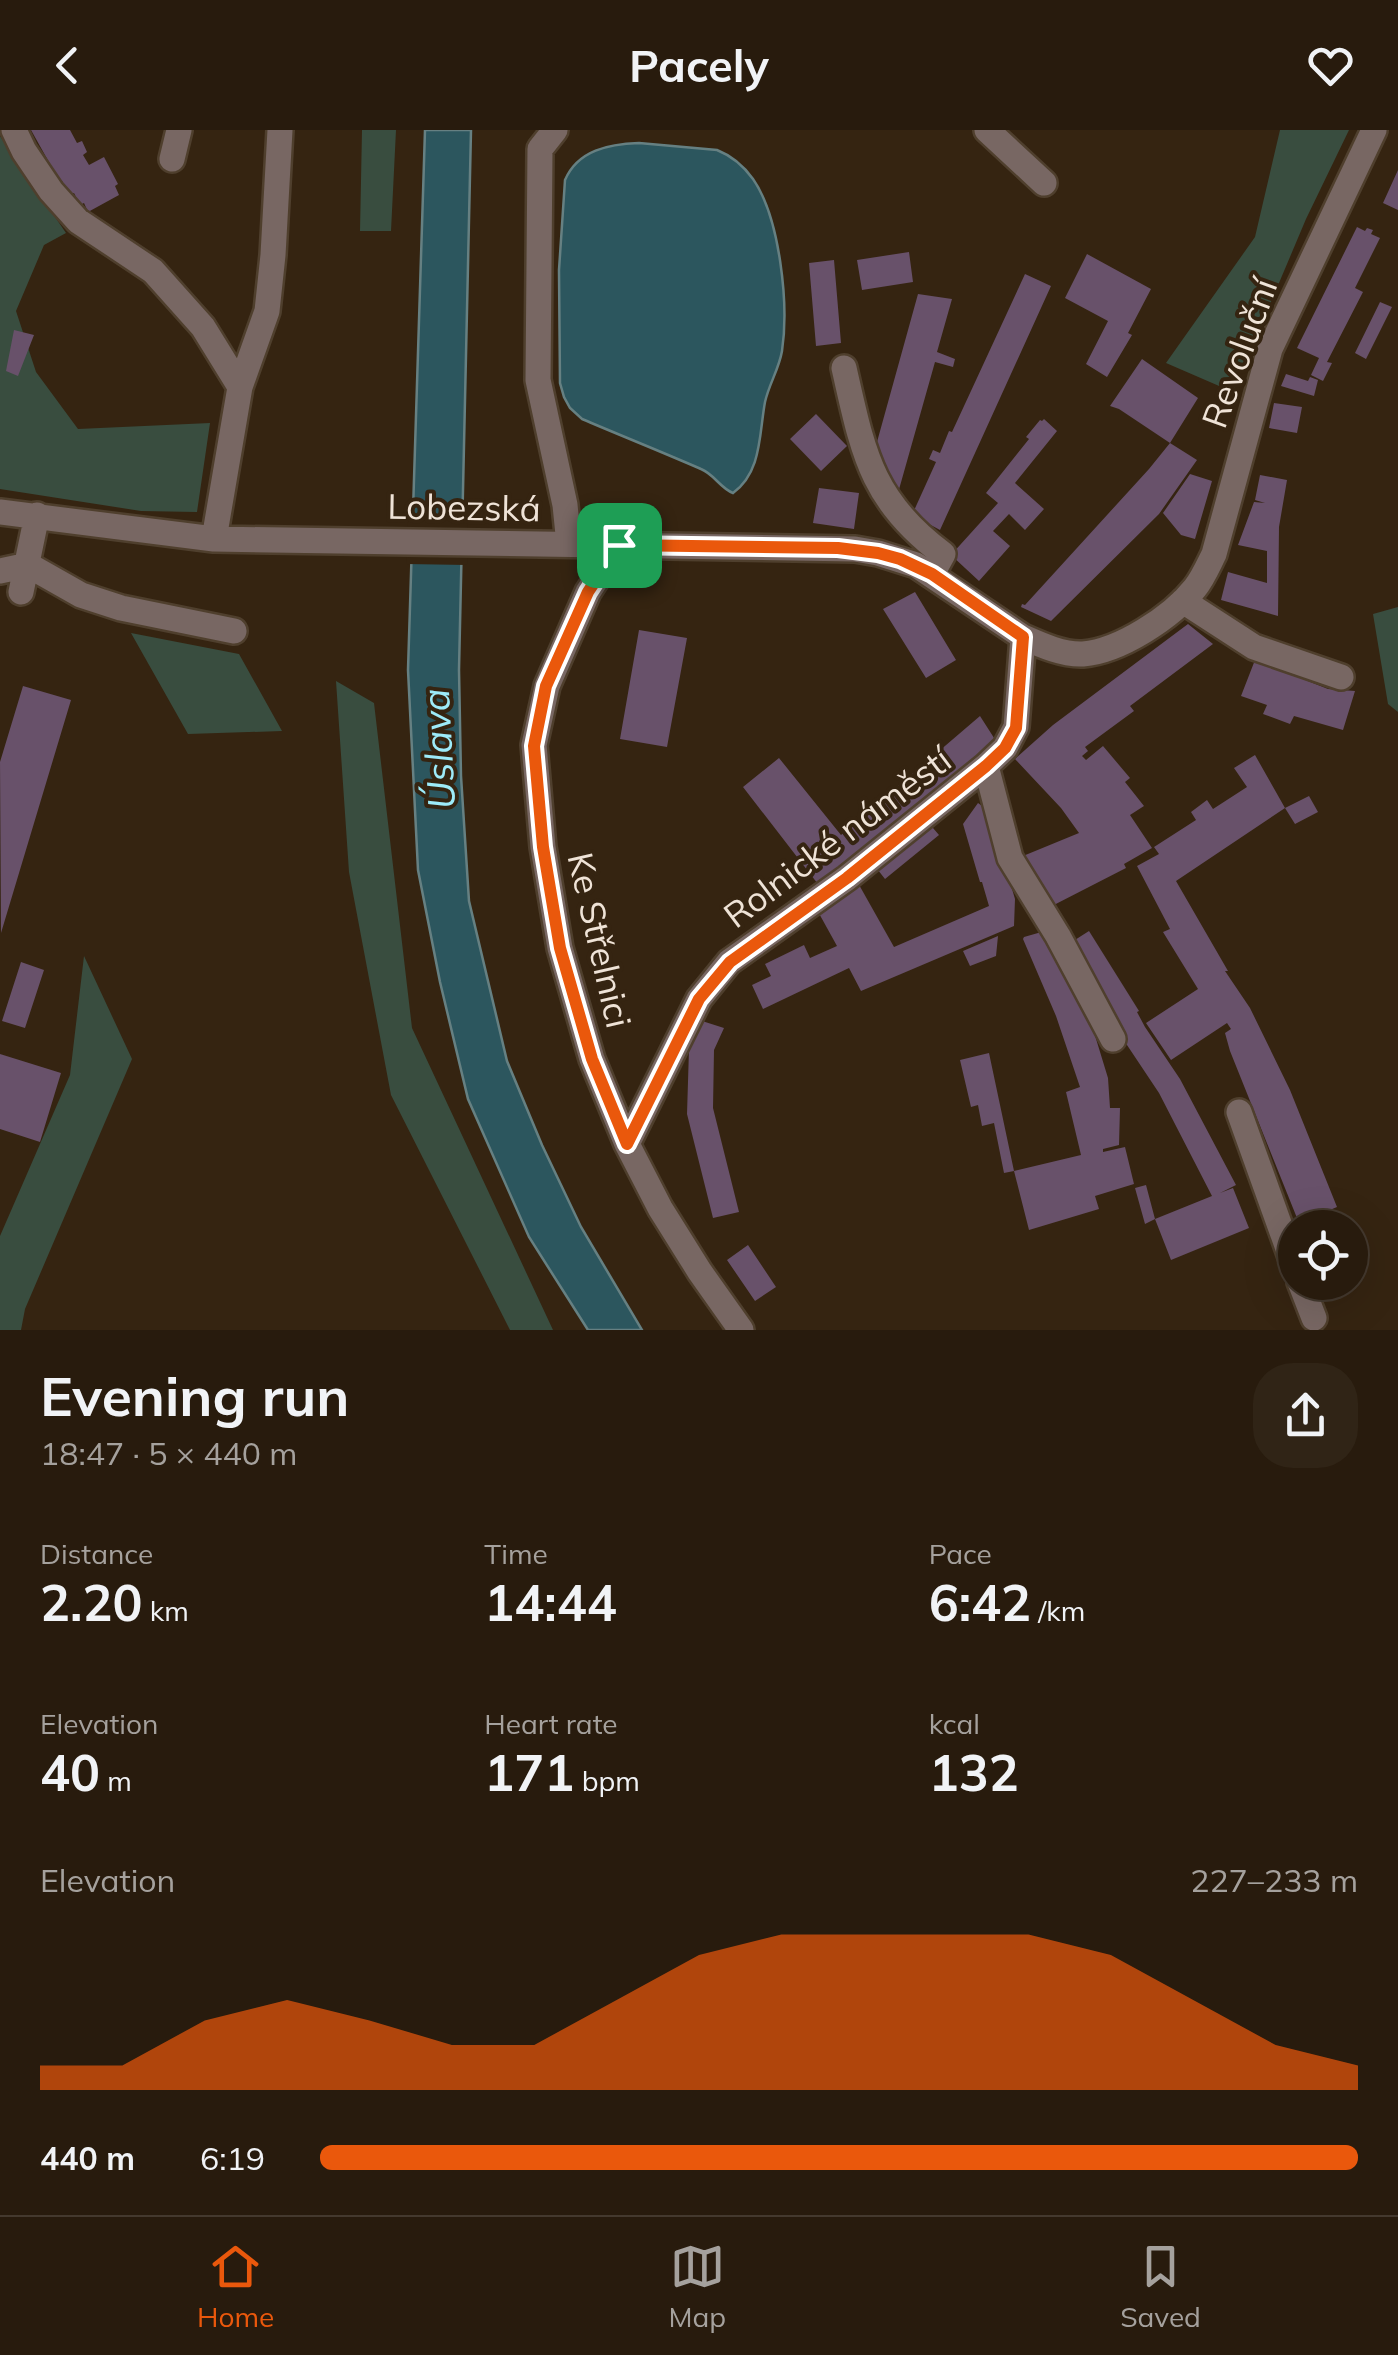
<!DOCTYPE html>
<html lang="en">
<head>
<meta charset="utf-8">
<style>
  :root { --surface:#281b0d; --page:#302416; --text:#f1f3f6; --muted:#a5a19d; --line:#44392e; --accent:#ea580c }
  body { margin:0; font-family:Mulish,sans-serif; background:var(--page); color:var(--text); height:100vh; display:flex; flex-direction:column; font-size:38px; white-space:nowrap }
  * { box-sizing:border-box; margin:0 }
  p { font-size:32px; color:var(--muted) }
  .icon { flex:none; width:55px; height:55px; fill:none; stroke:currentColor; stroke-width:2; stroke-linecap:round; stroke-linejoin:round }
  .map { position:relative; height:1200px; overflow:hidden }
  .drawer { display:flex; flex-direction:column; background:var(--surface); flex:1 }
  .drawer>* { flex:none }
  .fabs { position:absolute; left:1278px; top:1080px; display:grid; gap:20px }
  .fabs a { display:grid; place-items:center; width:90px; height:90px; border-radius:50%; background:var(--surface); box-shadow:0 10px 40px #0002,0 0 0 2px var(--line); font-size:50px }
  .pin { position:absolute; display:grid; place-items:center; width:85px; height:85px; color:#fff; margin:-42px; border-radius:20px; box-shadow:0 5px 15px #0006 }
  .round { display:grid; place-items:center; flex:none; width:105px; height:105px; border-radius:40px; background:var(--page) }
  .summary { display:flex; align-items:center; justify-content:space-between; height:170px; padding:0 40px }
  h1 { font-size:55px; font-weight:700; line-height:75px }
  .metrics { display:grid; grid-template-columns:repeat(3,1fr); gap:15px; height:170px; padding:10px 40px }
  .metrics div { display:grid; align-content:center }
  .metrics b { font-size:50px; font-weight:700 }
  .metrics small { font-size:28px; font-weight:400 }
  .metrics p { font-size:28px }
  .chart { height:280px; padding:20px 40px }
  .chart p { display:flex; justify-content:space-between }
  .chart svg { width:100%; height:180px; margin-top:10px; fill:var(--accent); opacity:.7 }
  ul { padding:0 40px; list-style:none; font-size:32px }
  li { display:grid; grid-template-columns:160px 120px 1fr; align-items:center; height:75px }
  li i { height:25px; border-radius:12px; background:var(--accent) }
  header { display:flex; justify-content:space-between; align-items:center; height:130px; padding:0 40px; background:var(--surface); font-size:45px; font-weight:700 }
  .tabs { display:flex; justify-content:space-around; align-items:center; height:140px; border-top:2px solid var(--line); background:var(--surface); font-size:28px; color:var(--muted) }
  .tabs a { display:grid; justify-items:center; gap:5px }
  .tabs .selected { color:var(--accent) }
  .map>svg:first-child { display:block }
  .green { fill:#394d3f }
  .water { fill:#2c565e; stroke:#668082; stroke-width:2.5 }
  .pier { fill:#352411 }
  .building { fill:#68516a }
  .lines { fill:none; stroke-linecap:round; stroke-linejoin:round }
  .minor-casing { stroke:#4f3f2d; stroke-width:30 }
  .minor { stroke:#786763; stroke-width:25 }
  .route-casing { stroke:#fff; stroke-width:20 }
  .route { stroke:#ea580c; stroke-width:12 }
  .labels { text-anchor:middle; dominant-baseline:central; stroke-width:8; stroke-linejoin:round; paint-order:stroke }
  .street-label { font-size:35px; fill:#efe3d7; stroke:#352411 }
  .water-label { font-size:38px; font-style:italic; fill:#9debf9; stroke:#352411 }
</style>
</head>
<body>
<header><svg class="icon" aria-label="back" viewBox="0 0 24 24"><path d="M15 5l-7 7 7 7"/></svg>Pacely<svg class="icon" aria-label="heart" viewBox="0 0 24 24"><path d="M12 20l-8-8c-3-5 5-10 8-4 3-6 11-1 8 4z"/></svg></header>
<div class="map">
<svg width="1398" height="1200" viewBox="0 0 1398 1200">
  <rect width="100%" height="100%" fill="#352411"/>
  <!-- green -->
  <path class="green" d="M362,0H396L391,101H360Z
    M1280,0H1349L1306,89L1233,262L1166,233L1255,107Z
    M0,6L66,103L44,115L16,181L36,242L78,299L210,293L197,382L141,381L0,359Z
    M1398,477V582L1388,574L1373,484Z
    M131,503L239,524L282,601L188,604Z
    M336,551L374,573L412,898L553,1200H510L391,965L349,742Z
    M84,826L132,929L25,1179L21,1200H0V1106L70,945Z"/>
  <!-- water -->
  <path class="water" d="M425,0H471L459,540L461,646L469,771L507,931L542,1015L581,1097L642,1200H588L529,1107L468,969L440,852L418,740L408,540Z
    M639,13L717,20C732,26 743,35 753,49C780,88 789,174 782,221C779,239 769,254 765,272C759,304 762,342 733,363C720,358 714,344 701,339C662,322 622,306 582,289L570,278L564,267L560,253L559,140L565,50C578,20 609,14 639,13Z"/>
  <!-- pier -->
  <path class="pier" d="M408,388L468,389L467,435L406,434Z"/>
  <!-- building -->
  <path class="building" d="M31,0H70L77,13L82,11L87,22L83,25L89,35L104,27L118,54L115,56L119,65L88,82L84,73L80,75L74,63L70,65L62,51L60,52Z
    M1398,40V80L1383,73Z
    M1357,97L1365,101L1367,98L1373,100L1371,104L1380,108L1355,158L1363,162L1327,232L1332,233L1323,251L1311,245L1319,228L1297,218Z
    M909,122L913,152L862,160L857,130Z
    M1087,124L1151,159L1128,203L1132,205L1107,247L1086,234L1108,191L1065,168Z
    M834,130L841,213L816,216L809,133Z
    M1025,144L1051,156L940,400L912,385L936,332L929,329L933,320L940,323L949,301L952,302Z
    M918,164L952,169L937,222L955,229L953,237L935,232L898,363L881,348L885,333L872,330Z
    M1380,172L1392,177L1366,229L1355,223Z
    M14,200L34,205L18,246L6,241Z
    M1142,229L1198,268L1170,313L1119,279L1110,276Z
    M1286,244L1308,251L1310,247L1318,250L1314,266L1281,256Z
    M1274,273L1302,277L1297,303L1269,298Z
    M816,284L847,316L821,341L790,309Z
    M1044,289L1057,301L1015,353L1044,379L1025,400L1009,384L993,401L1010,416L979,451L951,425L998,373L986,363L1029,309L1026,307L1040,290L1042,291Z
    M1170,313L1197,330L1159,384L1051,491L1021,477L1022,474L1025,475L1149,339Z
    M1190,344L1212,351L1195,409L1181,405L1163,383Z
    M1260,345L1287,350L1279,397L1278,486L1221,470L1228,442L1267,453V421L1238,415L1254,372L1265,373L1255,370Z
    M819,358L859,363L854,399L813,393Z
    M915,462L956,530L926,548L883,479Z
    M1188,494L1213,514L1130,576L1134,581L1085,617L1088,621L1082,626L1086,630L1103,616L1130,648L1125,652L1144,676L1130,685L1152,718L1124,734L1126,738L1048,778L1023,726L1079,703L1061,678L1015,629L1053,595Z
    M639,500L687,508L667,617L620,609Z
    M1255,530L1328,559L1355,561L1343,600L1294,586L1290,594L1263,584L1267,575L1241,566Z
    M23,556L71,570L1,803L0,632Z
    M980,586L996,611L821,758L743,657L779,628L841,705Z
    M1255,625L1285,678L1176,751L1228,841H1225L1250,878L1290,960L1337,1077L1299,1093L1230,921L1225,903L1231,899L1227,893L1171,930L1146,893L1198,859L1163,802L1170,799L1137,736L1159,724L1154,717L1196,690L1191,682L1207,670L1213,679L1247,657L1234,638Z
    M1309,666L1318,682L1295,694L1285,678Z
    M978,673L989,681L1015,769L1014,796L861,861L849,838L763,879L752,855L771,846L765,834L804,815L810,828L837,816L816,778L858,753L894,817L989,776L982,752H980L963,694Z
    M927,691L939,705L885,749L874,735Z
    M1045,801L1086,876L1108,948L1110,978H1120L1119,1015L1103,1019V1022L1125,1017L1134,1054L1095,1066L1099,1079L1029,1100L1014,1041L1081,1025L1066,962L1080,957L1056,886L1023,809L1024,807Z
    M1089,801L1139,881L1137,882L1145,897L1180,949L1236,1055L1220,1063L1233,1058L1249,1098L1171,1130L1155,1089L1145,1094L1135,1058L1146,1055L1155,1089L1212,1066L1159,963L1125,912L1067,815Z
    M998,806L996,826L970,836L963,821Z
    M21,832L44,840L25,898L2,891Z
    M699,890L724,898L714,920L713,978L739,1082L713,1088L687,984L689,919Z
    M989,923L1014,1041L1004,1043L994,993L982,996L978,975L971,977L960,930Z
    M0,924L61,943L40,1012L0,999Z
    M748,1115L776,1157L755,1171L727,1130Z"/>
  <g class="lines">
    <defs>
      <path id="minor" d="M14,0L24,21L51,61L78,91L153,141L203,197L240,257
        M555,0L540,19L538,250L565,375L569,414
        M987,0L1044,53
        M172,29L179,0
        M844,238C863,321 870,370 943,424L932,444
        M0,382L214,409L855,419L878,423L916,435L1023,507C1041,515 1063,525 1083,524C1120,521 1172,487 1195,458C1203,448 1208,436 1214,424L1270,219L1374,0
        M214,409L240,257L267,181L273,125L280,0
        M619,415L588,462L547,556L534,615L543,717L560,818L592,929L627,1014L660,1078L700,1142L741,1200
        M0,441L28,435L81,465L121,478L234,501
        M21,462L37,385
        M1183,471L1254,517L1341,547
        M1023,507L1016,597L1005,618L986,636L1010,728L1058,806L1113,909
        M1239,982L1295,1138
        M627,1014L699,869L729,832L847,748L986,636
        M1300,1152L1314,1188"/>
    </defs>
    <!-- minor casing -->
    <use href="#minor" class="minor-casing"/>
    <!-- minor -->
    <use href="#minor" class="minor"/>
  </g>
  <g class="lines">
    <defs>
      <path id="route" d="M619,415L838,418L878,423L900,429L932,444L1023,507L1016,598L1005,618L986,636L847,748L730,832L699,869L627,1014L592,929L560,818L543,717L534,616L546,556L588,462Z"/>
    </defs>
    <!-- route casing -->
    <use href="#route" class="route-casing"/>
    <!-- route -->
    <use href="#route" class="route"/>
  </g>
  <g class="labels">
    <!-- street labels -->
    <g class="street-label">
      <text transform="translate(1239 223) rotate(-70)">Revoluční</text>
      <text transform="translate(464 377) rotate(1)">Lobezská</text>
      <text transform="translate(837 707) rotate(-37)">Rolnické náměstí</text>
      <text transform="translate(600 810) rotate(77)">Ke Střelnici</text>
    </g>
    <!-- water labels -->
    <g class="water-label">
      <text transform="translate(438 619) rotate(-93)">Úslava</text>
    </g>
  </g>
</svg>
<div class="fabs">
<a><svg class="icon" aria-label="locate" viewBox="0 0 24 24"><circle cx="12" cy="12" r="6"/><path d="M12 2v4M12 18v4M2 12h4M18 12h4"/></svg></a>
</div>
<div class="pin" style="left:619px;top:415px;background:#1e9e55"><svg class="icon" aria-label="arrive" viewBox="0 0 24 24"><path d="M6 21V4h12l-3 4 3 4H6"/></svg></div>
</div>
<section class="drawer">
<div class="summary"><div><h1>Evening run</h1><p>18:47 · 5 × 440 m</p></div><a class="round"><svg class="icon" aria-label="share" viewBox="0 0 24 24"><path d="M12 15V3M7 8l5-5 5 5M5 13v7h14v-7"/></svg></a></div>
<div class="metrics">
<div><p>Distance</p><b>2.20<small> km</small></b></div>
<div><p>Time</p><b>14:44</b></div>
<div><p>Pace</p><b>6:42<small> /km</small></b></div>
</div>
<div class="metrics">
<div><p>Elevation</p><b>40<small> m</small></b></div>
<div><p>Heart rate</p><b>171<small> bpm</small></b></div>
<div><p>kcal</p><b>132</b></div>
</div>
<div class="chart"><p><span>Elevation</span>227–233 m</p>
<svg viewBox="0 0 160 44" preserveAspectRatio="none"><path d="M0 44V38L10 38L20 27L30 22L40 27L50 33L60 33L70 22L80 11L90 6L100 6L110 6L120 6L130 11L140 22L150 33L160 38V44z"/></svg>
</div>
<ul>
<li><b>440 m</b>6:19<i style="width:100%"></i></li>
</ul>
</section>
<nav class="tabs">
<a class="selected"><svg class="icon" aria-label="home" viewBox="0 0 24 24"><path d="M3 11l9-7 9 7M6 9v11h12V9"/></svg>Home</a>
<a><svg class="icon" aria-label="map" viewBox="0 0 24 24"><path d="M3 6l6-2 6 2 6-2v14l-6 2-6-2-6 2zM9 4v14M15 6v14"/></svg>Map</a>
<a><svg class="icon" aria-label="saved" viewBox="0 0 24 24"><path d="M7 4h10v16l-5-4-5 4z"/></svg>Saved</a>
</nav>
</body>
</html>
